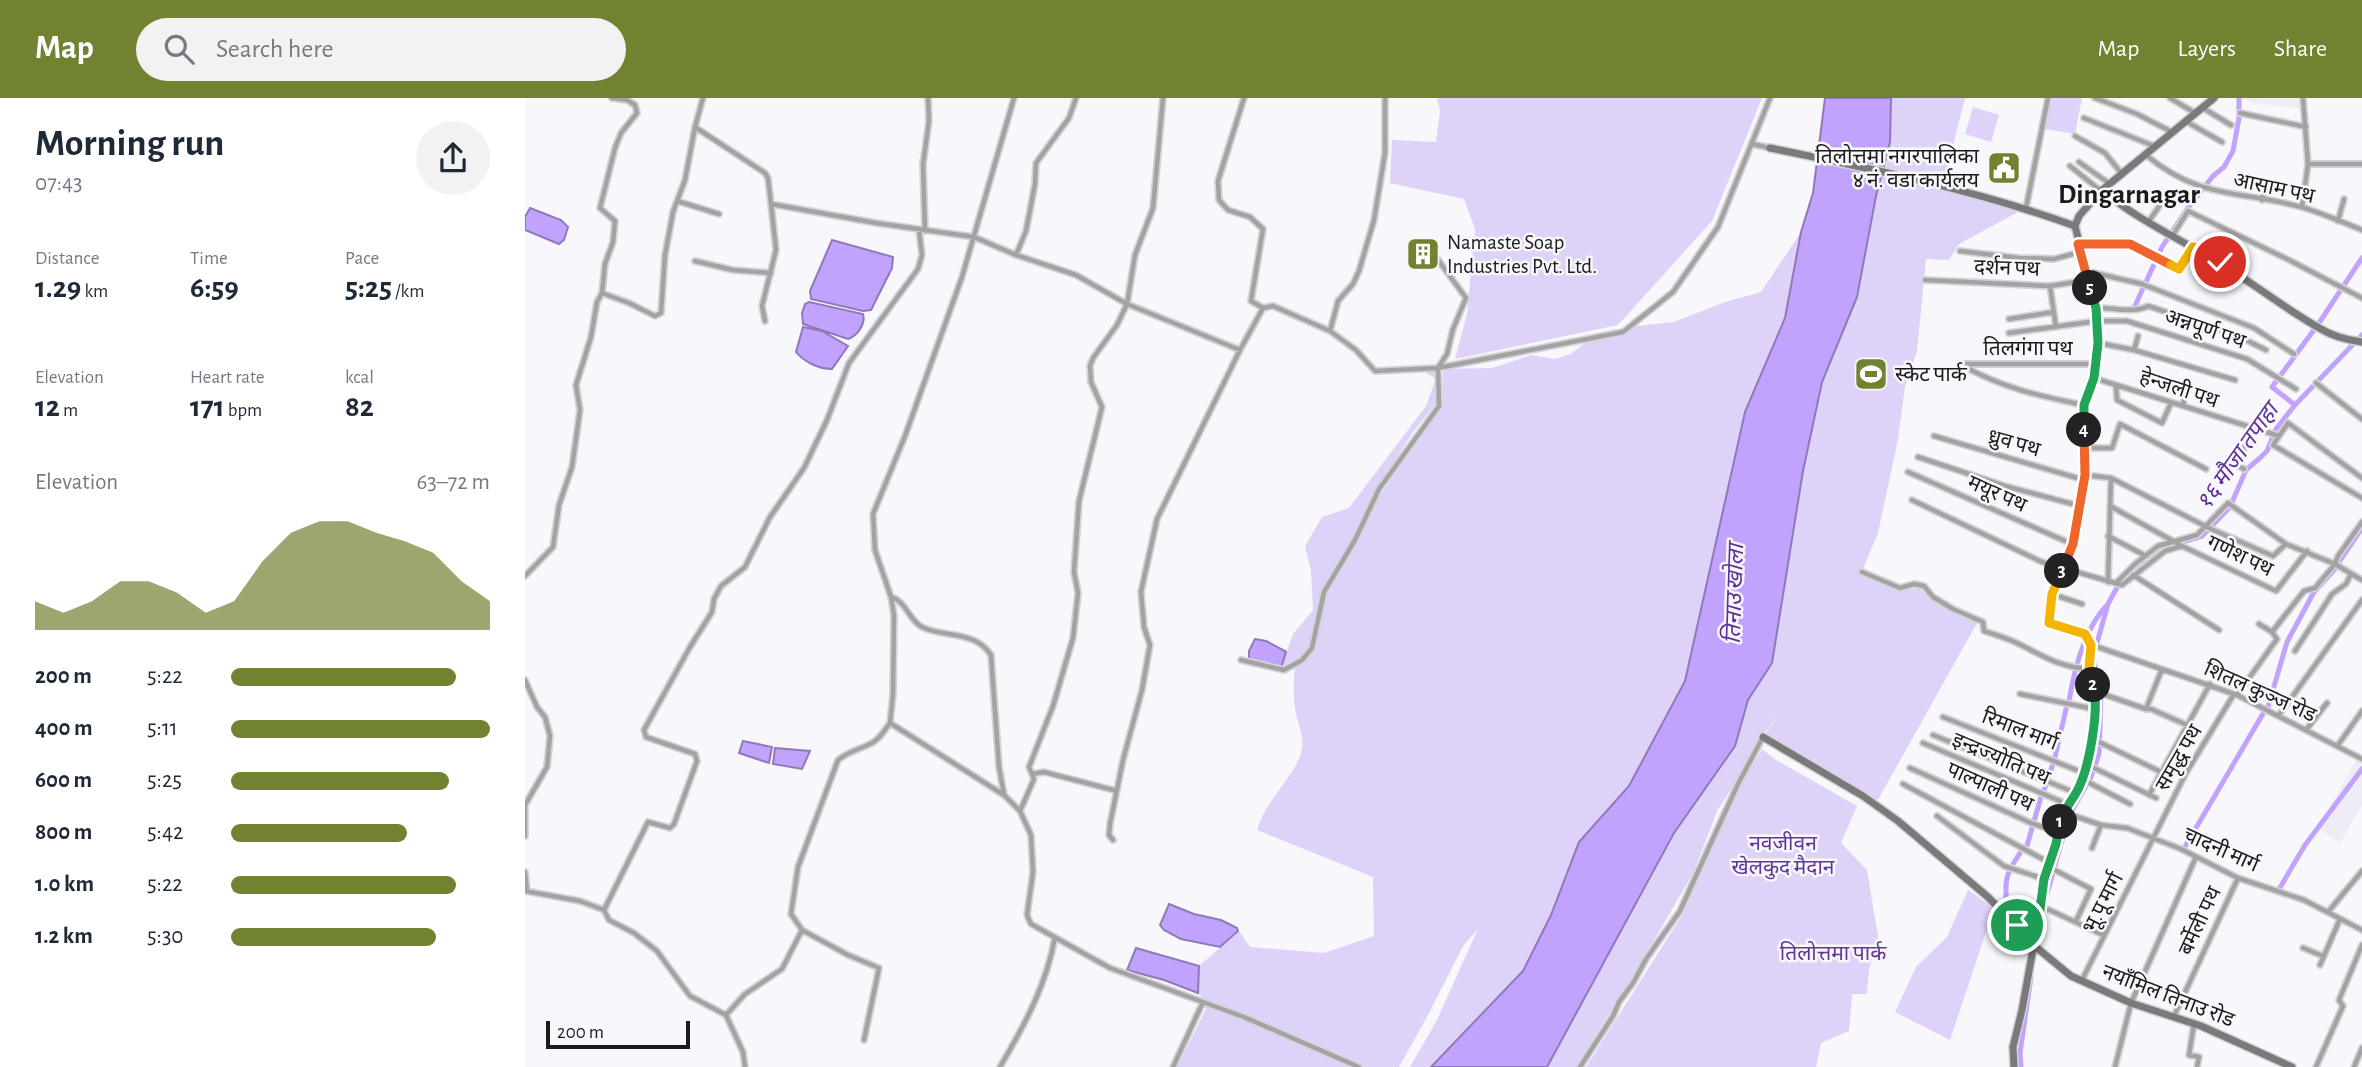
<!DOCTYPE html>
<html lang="en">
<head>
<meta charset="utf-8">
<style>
  :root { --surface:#fff; --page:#f2f2f3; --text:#1f2937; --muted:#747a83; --accent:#718231 }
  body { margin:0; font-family:"Alegreya Sans","Noto Sans Devanagari",sans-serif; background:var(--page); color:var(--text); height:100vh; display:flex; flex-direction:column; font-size:26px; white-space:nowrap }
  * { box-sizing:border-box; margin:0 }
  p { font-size:23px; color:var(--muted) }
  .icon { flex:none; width:38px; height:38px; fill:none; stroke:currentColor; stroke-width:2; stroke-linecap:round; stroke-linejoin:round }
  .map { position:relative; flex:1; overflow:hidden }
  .panel { display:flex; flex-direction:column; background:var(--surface); width:525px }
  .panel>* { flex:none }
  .scale { position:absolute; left:21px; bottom:18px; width:144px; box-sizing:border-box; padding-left:7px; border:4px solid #1a1a1b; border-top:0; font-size:19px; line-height:24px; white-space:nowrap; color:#1a1a1b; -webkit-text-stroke:5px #f8f7fb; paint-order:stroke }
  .pin { position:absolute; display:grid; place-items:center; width:60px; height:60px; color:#fff; margin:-30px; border:4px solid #fff; border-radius:50%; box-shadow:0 2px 7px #0007 }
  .km { position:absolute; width:35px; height:35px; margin:-18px; border-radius:50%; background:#222; color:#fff; font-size:19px; line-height:35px; text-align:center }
  .round { display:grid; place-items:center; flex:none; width:74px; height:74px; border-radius:37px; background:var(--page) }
  .overview { display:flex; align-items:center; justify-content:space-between; height:119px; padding:0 35px }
  h1 { font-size:38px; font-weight:600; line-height:52px }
  .figures { display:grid; grid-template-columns:repeat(3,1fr); gap:10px; height:119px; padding:7px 35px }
  .figures div { display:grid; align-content:center }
  .figures b { font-size:30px; font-weight:600 }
  .figures small { font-size:19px; font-weight:400 }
  .figures p { font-size:19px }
  .chart { height:196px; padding:14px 35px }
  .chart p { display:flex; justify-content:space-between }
  .chart svg { width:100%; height:126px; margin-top:7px; fill:var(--accent); opacity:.7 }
  ul { padding:0 35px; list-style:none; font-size:23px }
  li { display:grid; grid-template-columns:112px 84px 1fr; align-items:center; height:52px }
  li i { height:18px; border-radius:9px; background:var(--accent) }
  header { display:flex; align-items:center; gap:42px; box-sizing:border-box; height:98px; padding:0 35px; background:var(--accent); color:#fff }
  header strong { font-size:33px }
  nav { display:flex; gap:38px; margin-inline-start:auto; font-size:24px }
  .search { width:490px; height:63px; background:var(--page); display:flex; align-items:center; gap:18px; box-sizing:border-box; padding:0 24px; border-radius:38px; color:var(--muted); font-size:26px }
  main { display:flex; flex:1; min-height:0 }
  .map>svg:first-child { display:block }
  .built { fill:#efecf7 }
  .green { fill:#ded2f8 }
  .water { fill:#c1a2fc; stroke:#8f79b8; stroke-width:2 }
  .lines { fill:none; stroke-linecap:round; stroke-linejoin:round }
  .canal { stroke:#c1a2fc; stroke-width:5 }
  .street-casing { stroke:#d4d4d7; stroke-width:8 }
  .secondary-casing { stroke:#d4d4d7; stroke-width:10 }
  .street { stroke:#a3a2a4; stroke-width:4.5 }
  .secondary { stroke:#7a7a7c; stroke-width:7 }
  .split-1-casing { stroke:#fff; stroke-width:14 }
  .split-2-casing { stroke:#fff; stroke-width:14 }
  .split-3-casing { stroke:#fff; stroke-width:14 }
  .split-4-casing { stroke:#fff; stroke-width:14 }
  .split-5-casing { stroke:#fff; stroke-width:14 }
  .split-6-casing { stroke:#fff; stroke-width:14 }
  .split-7-casing { stroke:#fff; stroke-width:14 }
  .split-1 { stroke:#22a559; stroke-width:9 }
  .split-2 { stroke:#22a559; stroke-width:9 }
  .split-3 { stroke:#f5b400; stroke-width:9 }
  .split-4 { stroke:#f0652b; stroke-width:9 }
  .split-5 { stroke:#22a559; stroke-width:9 }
  .split-6 { stroke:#f0652b; stroke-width:9 }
  .split-7 { stroke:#f5b400; stroke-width:9 }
  .labels { text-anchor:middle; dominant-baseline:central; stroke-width:5; stroke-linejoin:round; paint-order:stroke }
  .poi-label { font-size:21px; fill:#1a1a1b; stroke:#f8f7fb; text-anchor:start }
  .street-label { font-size:21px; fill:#1a1a1b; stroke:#f8f7fb }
  .park-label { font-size:21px; fill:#61359b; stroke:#f8f7fb }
  .water-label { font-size:23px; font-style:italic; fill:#5d3197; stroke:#f8f7fb }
  .district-label { font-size:28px; font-weight:bold; fill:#1a1a1b; stroke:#f8f7fb }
</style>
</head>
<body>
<header>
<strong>Map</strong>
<div class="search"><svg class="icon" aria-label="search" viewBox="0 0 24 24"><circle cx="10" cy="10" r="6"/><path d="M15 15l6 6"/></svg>Search here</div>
<nav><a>Map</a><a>Layers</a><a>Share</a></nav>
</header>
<main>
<section class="panel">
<div class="overview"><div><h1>Morning run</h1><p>07:43</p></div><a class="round"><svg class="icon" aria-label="share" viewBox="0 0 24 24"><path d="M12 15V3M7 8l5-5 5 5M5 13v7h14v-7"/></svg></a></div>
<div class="figures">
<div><p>Distance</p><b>1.29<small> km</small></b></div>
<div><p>Time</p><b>6:59</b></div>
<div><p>Pace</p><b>5:25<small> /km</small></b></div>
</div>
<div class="figures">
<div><p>Elevation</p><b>12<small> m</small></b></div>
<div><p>Heart rate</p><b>171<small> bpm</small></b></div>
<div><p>kcal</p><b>82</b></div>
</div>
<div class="chart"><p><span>Elevation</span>63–72 m</p>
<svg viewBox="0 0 160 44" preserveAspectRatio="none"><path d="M0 44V34L10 38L20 34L30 27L40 27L50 31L60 38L70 34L80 20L90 10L100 6L110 6L120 10L130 13L140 17L150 27L160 34V44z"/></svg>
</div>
<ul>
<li><b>200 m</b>5:22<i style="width:87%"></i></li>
<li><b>400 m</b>5:11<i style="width:100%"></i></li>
<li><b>600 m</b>5:25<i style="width:84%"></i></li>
<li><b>800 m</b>5:42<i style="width:68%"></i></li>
<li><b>1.0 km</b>5:22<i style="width:87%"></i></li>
<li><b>1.2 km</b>5:30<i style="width:79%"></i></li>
</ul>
</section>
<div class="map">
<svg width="1837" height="969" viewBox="0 0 1837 969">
  <rect width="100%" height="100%" fill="#f8f7fb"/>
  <!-- built -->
  <path class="built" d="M1714,0H1778L1780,11L1728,5Z
    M1831,662L1837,665V707L1815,745L1793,730Z"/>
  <!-- green -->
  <path class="green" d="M912,0H1237L1187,123L1093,227L930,261L942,216L950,131L939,101L865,85L867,42L911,44L915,13Z
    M1366,0H1440L1417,91L1493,114L1434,146L1424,162L1401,161L1392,253L1380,288L1373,341L1353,435L1337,473L1375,490L1398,491L1407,500L1425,512L1452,525L1350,707L1238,639L1258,610L1227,652L1217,675L1193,711L1168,775L1113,870L1051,969H1022L1149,735L1210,648L1223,602L1247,565L1278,373L1297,284L1332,199L1351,98L1365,44Z
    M1526,0H1557L1550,36L1520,31Z
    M1448,9L1474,17L1466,44L1440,36Z
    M1276,134L1260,220L1220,314L1160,583L1104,688L1054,744L1026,817L998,873L906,969H885L912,922L953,831L938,848L904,915L874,969H838L813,955L796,950L726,919L682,905L673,895L674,868L710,837L712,830L725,849L799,855L849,838L848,779L732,732C740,704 764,685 775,658C782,640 772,627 770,610C768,596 769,581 770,567L790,549L801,494L850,406L897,332L917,311L918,271L967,270L1006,257L1030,261L1046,256L1061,244L1112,228L1149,224L1200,204L1236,194Z
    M900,274H911L913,298L909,308L888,334L853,389L825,446L800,489L789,545L776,561L756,570L768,536L788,512L786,473L780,448L797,419L824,410L901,308L911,281Z
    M1237,651L1251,662L1332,708L1316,745L1342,772L1349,815L1353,838L1344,872L1342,896H1327L1324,933L1296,945L1291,969H1061L1158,816L1216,686Z
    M1443,792L1469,810L1425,942L1370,914L1391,869L1422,839Z
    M682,909L723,922L831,969H652Z"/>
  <!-- water -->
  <path class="water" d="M1300,0H1366L1365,44L1351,98L1332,199L1297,284L1278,373L1247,565L1223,602L1210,648L1149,735L1022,969H906L998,873L1026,817L1054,744L1104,688L1160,583L1220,314L1260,220L1276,134L1288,95Z
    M5,110L36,122L43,129L39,142L34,146L0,132V119Z
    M307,142L368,159L367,170L346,212L338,213L286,201L285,193Z
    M284,204L338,216C341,226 332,238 323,241L278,226L277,215L280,206Z
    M278,229L297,233L323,248L307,271C294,271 279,264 271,254Z
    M730,541L741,543L760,553L761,554L756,570L724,563V553Z
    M218,643L247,649L244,665L214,655Z
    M250,650L285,653L277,671L248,666Z
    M644,806L669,816L696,822L712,830L713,833L695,849L656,841L639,832L635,827Z
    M611,850L674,868L673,895L639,882L602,872Z"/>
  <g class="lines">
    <!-- canal -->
    <path class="canal" d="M1609,210L1637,149L1662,111L1688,78L1699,69L1708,53L1714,20V0
      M1770,307L1747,289L1794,225L1837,160
      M1734,361L1742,353L1751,331L1770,307L1837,237
      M1814,464L1837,430
      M1601,476L1638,450L1677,438L1705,409L1721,372L1736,359
      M1544,603C1549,573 1560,530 1582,507
      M1743,609L1762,544L1789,494L1810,471
      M1530,659L1541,611
      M1519,692L1528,666
      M1501,751L1516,699
      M1658,752L1739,614
      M1488,766L1495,755
      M1753,793L1780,747L1837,671
      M1518,810L1544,718L1566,679L1574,656L1576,595L1568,559L1583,506L1595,484
      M1478,811C1485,799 1477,789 1484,774
      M1496,969L1495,955L1506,879"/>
    <defs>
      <path id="street" d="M178,0L170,29L240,75L243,80L246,106L351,125L449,139L491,157L551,177L602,206L715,252L738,210L748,208L805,233L831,252L850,273L913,270L1098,234L1148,194L1193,129L1245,0
        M489,0L437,179L380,338L348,416L350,452L366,499L369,517L368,596L365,625L479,697L495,713L506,737L508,774L502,817L506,826L585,870L719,919L834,969
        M719,0L693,83L694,102L703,112L725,119L738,131L726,203L738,210
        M1570,0L1612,16L1647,34
        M1645,0L1670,15
        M1678,10L1706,27
        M1715,15L1781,29
        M1559,20L1629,48
        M1662,24L1697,44
        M1550,38L1580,55L1597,76
        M1227,46L1245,50
        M1621,57C1675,102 1714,92 1776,109C1797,115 1817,124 1837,132
        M1554,64L1585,86
        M1783,66H1837
        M1545,68L1576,93
        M1737,102L1741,85
        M152,103L194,116
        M1777,109L1783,66L1778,0
        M1501,110L1523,0
        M1624,123L1642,97
        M1813,123L1819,101
        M400,133L398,66L404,23L403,0
        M1648,137L1663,113L1764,162L1837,200
        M1554,146H1605L1654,171L1668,150
        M1435,153L1494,160L1529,161L1555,154
        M491,157L501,133L510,86L511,65L544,20L551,0
        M170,163L208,172L246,175
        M1561,173L1617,186L1729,230L1769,256
        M1400,182L1525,188L1563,182
        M1525,188L1531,229
        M77,195L80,166L88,144L90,123L75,110L90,50L96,35L112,15L110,7L102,2L87,0
        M1571,210C1588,209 1608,216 1623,208L1711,237L1741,252
        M1484,221L1529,214
        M240,223L237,208L251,152L246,106
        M805,233L813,203L828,186L834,173L849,122L860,55V0
        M1484,235L1572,223H1602L1722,261L1771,291
        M1574,245L1609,252L1710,282
        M1609,252L1613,238
        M1435,266H1570
        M1438,268C1481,291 1511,297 1558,307
        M1569,280L1754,338
        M1791,285L1837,321
        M1591,287L1592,302L1637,325L1646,305
        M1658,308L1660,295
        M1409,338L1559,382
        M1560,350H1587L1595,326L1681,371
        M1393,359L1480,388L1555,408
        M1719,371L1710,366L1730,331
        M1383,374L1547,446
        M1560,377L1586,380L1686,431L1748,458L1761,446
        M1837,380L1763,325L1748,347L1837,400
        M1387,402L1517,464L1597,487L1640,453L1657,448
        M1585,408L1657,448L1751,493L1782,453
        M1583,438L1621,458
        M1337,474L1375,490L1389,486L1399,488L1408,499L1428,511L1458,524L1459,533C1471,537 1485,541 1496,547C1520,559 1535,569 1564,571
        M1608,477L1694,532
        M0,478L28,449L34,407L47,369L55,312L51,287L66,239L72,204L77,195L104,205L130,218L136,215L140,157L148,114L160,82L170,29
        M1583,484L1586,380
        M1591,485L1610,466L1633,448L1672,437L1703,405L1761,446L1810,466L1837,482
        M1527,496L1557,506
        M367,499C381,504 384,522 397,529C419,540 450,532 466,557L474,669L479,696
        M1734,526L1747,534
        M1567,547L1712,597L1837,661
        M1770,553L1807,496L1821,486L1826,476
        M716,562L759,572L777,562L787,550L799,494L830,442L854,391L914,308L913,270L922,256L928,231L941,200L908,155
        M0,582L12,609L20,619L25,638L22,669L0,707V738
        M1569,593L1621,611H1626L1662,627
        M1495,596L1569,611
        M1712,597L1752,541L1747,534L1779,493L1790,490L1810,466L1813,458L1837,424
        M1621,611L1637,571
        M1754,617L1837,502
        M1418,619L1559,675
        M1781,632L1802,605
        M1408,637L1551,695
        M1567,643L1574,644L1636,674
        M1398,645L1542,706
        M1813,647L1837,613
        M1563,667L1631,700
        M1385,670L1506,725L1532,734
        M507,676L519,674L592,693
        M1557,681L1605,706
        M1378,686L1525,765
        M1624,697L1685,586
        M495,713L509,681L504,669L528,608L548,540L553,495L549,474L554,403L577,309L566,284L565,268L568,260L592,227L602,206L610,157L628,110L638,0
        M1538,714L1576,727L1602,730L1656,751L1713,780L1779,802L1837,832
        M1412,718L1479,768L1519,781
        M588,742L584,737L585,726L598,662L617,592L625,547L619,529L616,494L632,421L715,252
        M1567,750L1576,727
        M1524,769L1566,791L1551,823
        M0,774L2,793
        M0,793L55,803L79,812L84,822L109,835L132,853L165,898L201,917L220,896L257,871L277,832L266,816L273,769L313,662C324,653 333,652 345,646C354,642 359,633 365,625
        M1516,808L1578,837
        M79,812L123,724L145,730L149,726L172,663L170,656L121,639L119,632L165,549L187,514L189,501L196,488L220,469L245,419L279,370L302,322L324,265L393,171L397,157L394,132
        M1803,814L1837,773
        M277,832L323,857L354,870L339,942
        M1778,850L1798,858
        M1795,867L1815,821
        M1557,882L1661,675L1709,596
        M201,917L218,954L220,969
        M1649,918L1713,780
        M1669,926L1664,957L1674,959L1672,969
        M475,969C499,928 522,886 530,839
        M648,969L678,904
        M1055,969L1088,918L1094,904L1108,885L1121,861L1155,813L1213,686L1238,639
        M1590,969L1606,905L1671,759
        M1791,969L1818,908L1814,902L1837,847
        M1829,969L1837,950"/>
      <path id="secondary" d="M1245,50C1348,71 1451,92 1550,128
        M1579,91C1593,112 1671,150 1697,166C1730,187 1762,212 1796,231C1809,239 1822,242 1837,244
        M1238,639L1338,698L1373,723L1463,799L1512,850L1546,878L1606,905L1676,928L1767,969
        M1507,842L1513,826L1519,781L1531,746L1538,714L1551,695L1566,659L1569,593L1564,571L1566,547L1560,536L1524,525L1527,496L1548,446L1555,408L1560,377L1559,307L1569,280L1573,245L1571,210L1550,128L1554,118L1576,93L1689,0
        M1489,969L1488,949L1497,912L1509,846"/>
    </defs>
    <!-- street casing -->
    <use href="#street" class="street-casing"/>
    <!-- secondary casing -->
    <use href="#secondary" class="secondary-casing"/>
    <!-- street -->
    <use href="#street" class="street"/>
    <!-- secondary -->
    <use href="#secondary" class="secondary"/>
  </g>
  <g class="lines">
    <defs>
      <path id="split-1" d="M1492,827L1507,842L1513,826L1519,781L1531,746L1535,724"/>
      <path id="split-2" d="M1535,724C1539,712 1545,705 1551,695C1564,673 1575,611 1568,587"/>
      <path id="split-3" d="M1537,473L1527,496L1524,525L1560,536L1566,547L1564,571L1568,587"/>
      <path id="split-4" d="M1537,473L1548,446L1560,377L1559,332"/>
      <path id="split-5" d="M1559,332V307L1569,280L1573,245L1571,210L1565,190"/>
      <path id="split-6" d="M1565,190L1553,146H1605L1646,167"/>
      <path id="split-7" d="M1646,167L1654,171L1668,149L1695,164"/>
    </defs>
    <!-- split-1 casing -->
    <use href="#split-1" class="split-1-casing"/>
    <!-- split-2 casing -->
    <use href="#split-2" class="split-2-casing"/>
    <!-- split-3 casing -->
    <use href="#split-3" class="split-3-casing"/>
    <!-- split-4 casing -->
    <use href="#split-4" class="split-4-casing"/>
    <!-- split-5 casing -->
    <use href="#split-5" class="split-5-casing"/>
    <!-- split-6 casing -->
    <use href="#split-6" class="split-6-casing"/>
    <!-- split-7 casing -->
    <use href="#split-7" class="split-7-casing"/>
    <!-- split-1 -->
    <use href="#split-1" class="split-1"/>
    <!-- split-2 -->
    <use href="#split-2" class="split-2"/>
    <!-- split-3 -->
    <use href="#split-3" class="split-3"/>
    <!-- split-4 -->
    <use href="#split-4" class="split-4"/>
    <!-- split-5 -->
    <use href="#split-5" class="split-5"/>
    <!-- split-6 -->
    <use href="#split-6" class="split-6"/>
    <!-- split-7 -->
    <use href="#split-7" class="split-7"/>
  </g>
  <!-- icons -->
  <defs>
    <symbol id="civic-square" viewBox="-11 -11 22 22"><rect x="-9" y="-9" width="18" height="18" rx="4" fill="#718231" stroke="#f8f7fb"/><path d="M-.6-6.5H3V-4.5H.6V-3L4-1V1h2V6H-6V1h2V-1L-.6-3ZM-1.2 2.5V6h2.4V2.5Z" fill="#fff"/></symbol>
    <symbol id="building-square" viewBox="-11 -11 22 22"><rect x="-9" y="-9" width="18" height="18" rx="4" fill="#718231" stroke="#f8f7fb"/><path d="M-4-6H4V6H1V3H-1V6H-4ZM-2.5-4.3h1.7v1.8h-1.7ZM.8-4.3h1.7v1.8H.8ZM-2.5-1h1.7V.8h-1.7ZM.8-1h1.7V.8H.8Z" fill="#fff"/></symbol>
    <symbol id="stadium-square" viewBox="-11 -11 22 22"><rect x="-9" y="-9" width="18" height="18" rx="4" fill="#718231" stroke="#f8f7fb"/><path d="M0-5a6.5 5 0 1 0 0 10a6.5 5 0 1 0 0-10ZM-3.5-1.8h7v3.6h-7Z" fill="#fff"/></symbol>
  </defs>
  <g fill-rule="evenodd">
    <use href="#civic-square" x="1460" y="51" width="38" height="38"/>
    <use href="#building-square" x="879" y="137" width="38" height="38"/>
    <use href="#stadium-square" x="1327" y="257" width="38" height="38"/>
  </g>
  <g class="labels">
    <!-- poi labels -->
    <g class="poi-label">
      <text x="1454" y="58" text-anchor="end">तिलोत्तमा नगरपालिका<tspan x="1454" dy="24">४ नं. वडा कार्यलय</tspan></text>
      <text x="922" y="144">Namaste Soap<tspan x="922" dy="24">Industries Pvt. Ltd.</tspan></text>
      <text x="1370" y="276">स्केट पार्क</text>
    </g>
    <!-- street labels -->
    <g class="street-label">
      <text transform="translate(1749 90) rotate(12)">आसाम पथ</text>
      <text transform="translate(1482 170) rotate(2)">दर्शन पथ</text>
      <text transform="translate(1680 231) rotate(19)">अन्नपूर्ण पथ</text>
      <text x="1503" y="250">तिलगंगा पथ</text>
      <text transform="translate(1654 291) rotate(18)">हेन्जली पथ</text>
      <text transform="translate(1489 345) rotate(16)">ध्रुव पथ</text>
      <text transform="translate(1472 396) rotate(24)">मयूर पथ</text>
      <text transform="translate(1715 458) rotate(25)">गणेश पथ</text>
      <text transform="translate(1735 594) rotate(24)">शितल कुञ्ज रोड</text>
      <text transform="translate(1495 632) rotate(21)">रिमाल मार्ग</text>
      <text transform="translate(1654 660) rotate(-60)">समृद्ध पथ</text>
      <text transform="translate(1476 661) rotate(23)">इन्द्रज्योति पथ</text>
      <text transform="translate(1465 689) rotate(24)">पाल्पाली पथ</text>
      <text transform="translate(1696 752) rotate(24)">चादनी मार्ग</text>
      <text transform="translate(1578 805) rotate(-63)">भू.पू मार्ग</text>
      <text transform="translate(1675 823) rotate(-65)">बर्मेली पथ</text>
      <text transform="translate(1643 898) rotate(21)">नयाँमिल तिनाउ रोड</text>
    </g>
    <!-- park labels -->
    <g class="park-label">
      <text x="1258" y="745">नवजीवन<tspan x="1258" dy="24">खेलकुद मैदान</tspan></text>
      <text x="1308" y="855">तिलोत्तमा पार्क</text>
    </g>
    <!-- water labels -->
    <g class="water-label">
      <text transform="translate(1713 359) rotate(-55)">१६ मौजा तपाहा</text>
      <text transform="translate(1210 496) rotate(-88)">तिनाउ खोला</text>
    </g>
    <!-- district labels -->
    <g class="district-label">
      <text x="1604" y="97">Dingarnagar</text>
    </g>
  </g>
</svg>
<div class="scale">200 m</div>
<div class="pin" style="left:1492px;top:827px;background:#1e9e55"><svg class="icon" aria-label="arrive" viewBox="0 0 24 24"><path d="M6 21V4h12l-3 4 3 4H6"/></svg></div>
<div class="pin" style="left:1695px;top:164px;background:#d93025"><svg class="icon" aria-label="check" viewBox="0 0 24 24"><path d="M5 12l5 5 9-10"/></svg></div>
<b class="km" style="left:1535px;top:724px">1</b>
<b class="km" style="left:1568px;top:587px">2</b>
<b class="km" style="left:1537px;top:473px">3</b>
<b class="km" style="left:1559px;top:332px">4</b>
<b class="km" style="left:1565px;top:190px">5</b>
</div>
</main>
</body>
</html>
